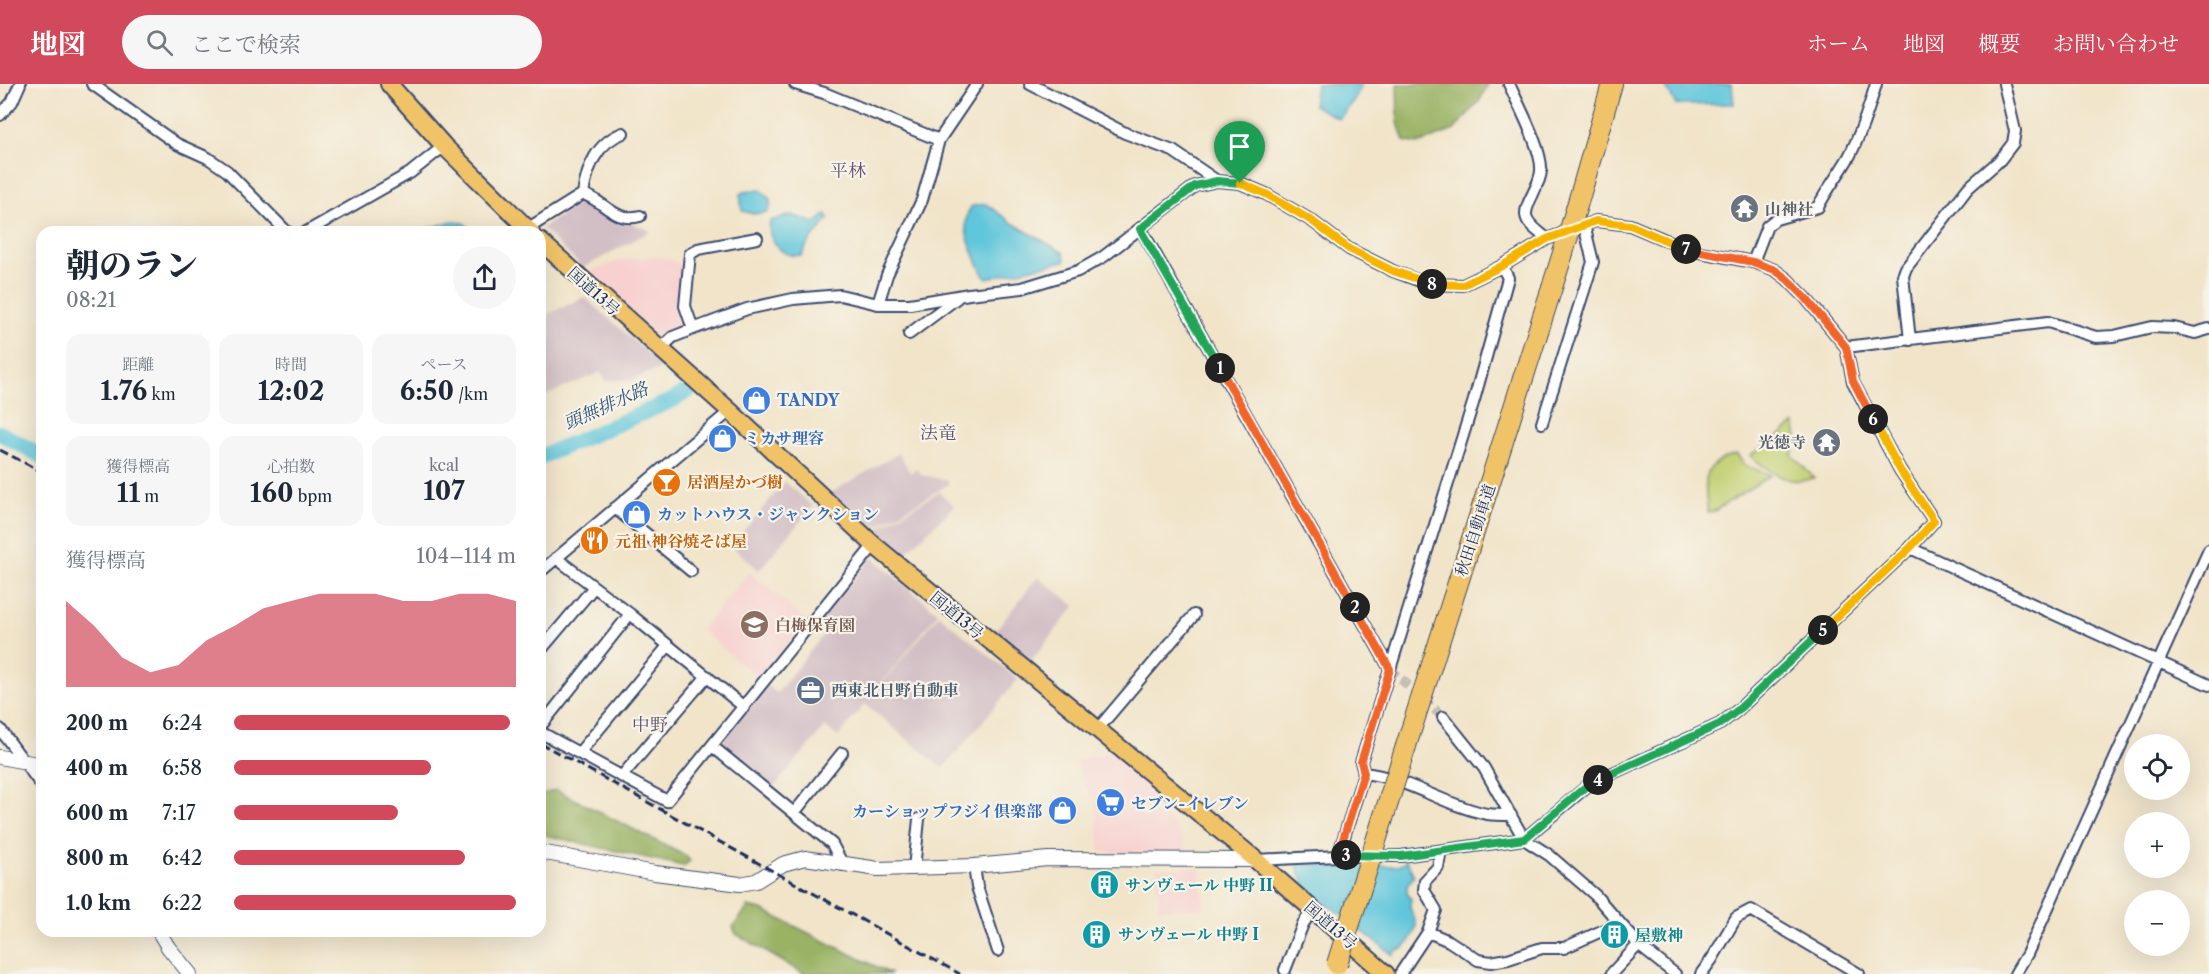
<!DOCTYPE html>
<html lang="ja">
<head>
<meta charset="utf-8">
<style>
  :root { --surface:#fff; --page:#f6f6f7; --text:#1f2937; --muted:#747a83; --accent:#d1495b }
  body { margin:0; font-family:"Libre Caslon Text","Noto Serif JP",serif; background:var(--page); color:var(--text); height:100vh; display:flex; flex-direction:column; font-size:22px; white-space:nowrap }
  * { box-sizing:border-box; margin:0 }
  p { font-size:20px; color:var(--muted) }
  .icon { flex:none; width:33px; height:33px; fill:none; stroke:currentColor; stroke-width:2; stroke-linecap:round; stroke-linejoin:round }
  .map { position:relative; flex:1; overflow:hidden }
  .sheet { position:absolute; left:36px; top:142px; width:510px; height:711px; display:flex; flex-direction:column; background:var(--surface); border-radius:18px; box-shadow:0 6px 24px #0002 }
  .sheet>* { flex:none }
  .controls { position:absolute; left:2124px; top:650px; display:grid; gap:12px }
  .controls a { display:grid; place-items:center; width:66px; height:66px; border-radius:50%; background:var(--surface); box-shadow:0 6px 24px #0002; font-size:30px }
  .pin { position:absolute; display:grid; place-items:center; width:51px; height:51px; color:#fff; margin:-62px -26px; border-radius:50% 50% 50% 0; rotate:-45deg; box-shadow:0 0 6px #0007 }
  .pin .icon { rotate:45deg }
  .km { position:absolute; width:30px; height:30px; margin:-15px; border-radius:50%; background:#222; color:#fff; font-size:16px; line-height:30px; text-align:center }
  .round { display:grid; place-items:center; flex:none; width:63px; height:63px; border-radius:32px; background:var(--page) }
  .overview { display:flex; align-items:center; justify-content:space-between; height:102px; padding:0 30px }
  h1 { font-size:33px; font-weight:800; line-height:45px }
  .stats { display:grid; grid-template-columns:repeat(3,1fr); gap:9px; height:102px; padding:6px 30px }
  .stats div { display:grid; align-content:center; border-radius:15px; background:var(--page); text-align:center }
  .stats b { font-size:26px; font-weight:800 }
  .stats small { font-size:16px; font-weight:400 }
  .stats p { font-size:16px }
  .chart { height:168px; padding:12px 30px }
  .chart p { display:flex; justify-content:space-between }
  .chart svg { width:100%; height:108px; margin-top:6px; fill:var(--accent); opacity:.7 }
  ul { padding:0 30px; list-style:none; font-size:20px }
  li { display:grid; grid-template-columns:96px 72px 1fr; align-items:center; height:45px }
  li i { height:15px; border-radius:8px; background:var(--accent) }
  header { display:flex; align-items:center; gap:36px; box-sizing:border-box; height:84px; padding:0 30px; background:var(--accent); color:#fff }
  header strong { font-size:28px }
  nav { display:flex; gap:33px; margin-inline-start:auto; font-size:21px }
  .search { width:420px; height:54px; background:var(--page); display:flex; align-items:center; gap:15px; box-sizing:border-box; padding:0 21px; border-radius:33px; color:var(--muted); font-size:22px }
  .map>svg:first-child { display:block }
  .built { fill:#f7d0cf }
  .industrial { fill:#d2bec5 }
  .green { fill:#c2d072; stroke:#6e8068; stroke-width:1.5 }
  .forest { fill:#99b264; stroke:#5a7061; stroke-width:1.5 }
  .water { fill:#5ec6db; stroke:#3c7a9c; stroke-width:1.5 }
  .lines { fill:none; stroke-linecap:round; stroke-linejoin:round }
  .river { stroke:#5ec6db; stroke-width:16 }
  .minor-tunnel { stroke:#c6c0b4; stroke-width:10; stroke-dasharray:10 5; stroke-linecap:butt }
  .minor-casing { stroke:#3b4a6e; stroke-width:14 }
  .tertiary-casing { stroke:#3b4a6e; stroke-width:16 }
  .trunk-casing { stroke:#3b4a6e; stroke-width:20 }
  .motorway-casing { stroke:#3b4a6e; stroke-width:22 }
  .minor { stroke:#fff; stroke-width:10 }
  .tertiary { stroke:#fff; stroke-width:14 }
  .trunk { stroke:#f1c369; stroke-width:16 }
  .motorway { stroke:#f1c369; stroke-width:20 }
  .rail { stroke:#1b2f5e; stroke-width:3; stroke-dasharray:9 4.5; stroke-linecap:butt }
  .motorway-bridge-casing { stroke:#3b4a6e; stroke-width:22; stroke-linecap:butt }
  .motorway-bridge { stroke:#f1c369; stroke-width:20 }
  .split-1-casing { stroke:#fff; stroke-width:12 }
  .split-2-casing { stroke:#fff; stroke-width:12 }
  .split-3-casing { stroke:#fff; stroke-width:12 }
  .split-4-casing { stroke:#fff; stroke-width:12 }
  .split-5-casing { stroke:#fff; stroke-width:12 }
  .split-6-casing { stroke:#fff; stroke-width:12 }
  .split-7-casing { stroke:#fff; stroke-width:12 }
  .split-8-casing { stroke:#fff; stroke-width:12 }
  .split-9-casing { stroke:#fff; stroke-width:12 }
  .split-1 { stroke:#22a559; stroke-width:8 }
  .split-2 { stroke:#f0652b; stroke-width:8 }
  .split-3 { stroke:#f0652b; stroke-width:8 }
  .split-4 { stroke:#22a559; stroke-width:8 }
  .split-5 { stroke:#22a559; stroke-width:8 }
  .split-6 { stroke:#f5b400; stroke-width:8 }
  .split-7 { stroke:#f0652b; stroke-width:8 }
  .split-8 { stroke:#f5b400; stroke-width:8 }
  .split-9 { stroke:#f5b400; stroke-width:8 }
  .labels { text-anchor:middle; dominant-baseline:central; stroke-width:4.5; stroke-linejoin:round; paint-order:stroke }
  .worship-label { font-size:16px; font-weight:bold; fill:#5b616d; stroke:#f7f3e8; text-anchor:start }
  .street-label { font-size:16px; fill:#1b2f5e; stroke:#f7f3e8 }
  .shop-label { font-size:16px; font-weight:bold; fill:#366cbe; stroke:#f7f3e8; text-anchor:start }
  .food-label { font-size:16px; font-weight:bold; fill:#c56008; stroke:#f7f3e8; text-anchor:start }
  .education-label { font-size:16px; font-weight:bold; fill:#785e54; stroke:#f7f3e8; text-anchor:start }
  .service-label { font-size:16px; font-weight:bold; fill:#4e5e75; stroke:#f7f3e8; text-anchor:start }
  .culture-label { font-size:16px; font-weight:bold; fill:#0d838f; stroke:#f7f3e8; text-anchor:start }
  .neighbourhood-label { font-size:18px; fill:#61526e; stroke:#f7f3e8 }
  .water-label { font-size:18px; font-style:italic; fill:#2c557d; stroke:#f7f3e8 }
</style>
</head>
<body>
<header>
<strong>地図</strong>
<div class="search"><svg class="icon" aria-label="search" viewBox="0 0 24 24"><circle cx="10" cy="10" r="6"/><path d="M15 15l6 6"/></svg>ここで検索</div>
<nav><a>ホーム</a><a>地図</a><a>概要</a><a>お問い合わせ</a></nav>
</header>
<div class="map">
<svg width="2209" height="890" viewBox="0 0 2209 890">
  <rect width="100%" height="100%" fill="#f7f3e8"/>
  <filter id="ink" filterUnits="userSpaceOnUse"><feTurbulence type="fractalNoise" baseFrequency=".0167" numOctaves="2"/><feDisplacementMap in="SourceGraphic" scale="12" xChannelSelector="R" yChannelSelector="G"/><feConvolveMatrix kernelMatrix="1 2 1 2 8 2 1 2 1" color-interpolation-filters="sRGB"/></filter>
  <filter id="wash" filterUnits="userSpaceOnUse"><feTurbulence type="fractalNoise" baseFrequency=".008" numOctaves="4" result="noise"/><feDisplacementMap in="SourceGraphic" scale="24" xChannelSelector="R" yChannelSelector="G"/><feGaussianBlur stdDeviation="1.35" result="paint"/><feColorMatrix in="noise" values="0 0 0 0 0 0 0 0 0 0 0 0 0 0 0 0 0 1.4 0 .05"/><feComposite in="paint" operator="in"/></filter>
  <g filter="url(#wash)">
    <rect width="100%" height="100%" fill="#f1e4c9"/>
    <!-- built -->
    <path class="built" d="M655,173L673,176L683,184L680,219L685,239L658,255L590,187L622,176Z
      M749,488L807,536L759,595L701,546Z
      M1113,669L1161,705L1138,730L1145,735L1159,729L1175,741L1189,769L1100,768L1096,716L1086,704L1075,675Z
      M1156,784H1199L1205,824L1159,825Z"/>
    <!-- industrial -->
    <path class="industrial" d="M587,113L613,131L651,147L583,184L542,144Z
      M584,213L664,283L634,295L606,297L601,288L540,314V234Z
      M899,369L910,389L917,385L921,391L947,396L949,400L874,444L847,427L829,410Z
      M785,398L813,422L759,486L731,462Z
      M939,408L955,422L900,474L884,455L874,447Z
      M872,473L938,529L838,653L825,643L773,704L720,661L766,601L777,609L824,550L819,537Z
      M1038,493L1075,522L1028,581L991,552Z
      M939,531L1018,595L943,685L865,620Z"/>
    <!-- green -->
    <path class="green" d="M1795,340L1797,355L1792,371L1814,394C1787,403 1770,387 1750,372Z
      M1737,370L1744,381L1771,391L1716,426L1708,429C1704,397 1700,379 1737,370Z"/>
    <!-- forest -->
    <path class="forest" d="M1397,0H1488L1480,16L1454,46L1417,60L1404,57L1398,38Z
      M556,706L686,772L690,777L683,782L540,750V711Z
      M748,823L762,826L891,890H804L736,850L733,843Z"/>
    <!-- water -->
    <path class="water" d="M1316,0H1362L1356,13L1339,35L1313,21Z
      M1664,0H1732L1734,20L1676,21Z
      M761,106L770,115V123L767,128L753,130L742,127L740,110L743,108Z
      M986,120L1014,140L1064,169L1065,177L987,194L983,191C975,170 956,142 972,122Z
      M826,130L829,135L808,159L802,171C782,175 766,156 770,137L792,131L815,139Z
      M452,137C462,137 467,140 472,148H418Z
      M1407,777L1414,792L1407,802V809L1411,815C1408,826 1413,829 1416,839C1417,846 1408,860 1403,865L1396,866L1393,871L1306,804L1298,786V780L1398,782Z"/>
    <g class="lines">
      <!-- river -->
      <path class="river" d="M0,349L42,372
        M540,373L673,316L688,307"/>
    </g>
  </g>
  <g filter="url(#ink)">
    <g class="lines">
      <!-- minor-tunnel -->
      <path class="minor-tunnel" d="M1390,585L1443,633"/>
      <defs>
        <path id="minor" d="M92,0L177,60L208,74L227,87L287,148
          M795,0L824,9L939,56
          M1030,0L1125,49L1173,67L1217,97
          M1509,0C1518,20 1543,67 1541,87C1540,102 1525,119 1526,131C1527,141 1540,148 1547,155
          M0,31L12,18L20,0
          M583,110C605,117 614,139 640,132
          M527,145L583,110C587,84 596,59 623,49
          M1141,145L1390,585
          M306,148L410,89L444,62
          M1753,178L1767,142L1776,135L1818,123C1827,105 1840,89 1850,71C1861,49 1869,24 1876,0
          M878,220L887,191L922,116L939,56L977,0
          M693,245L685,222L690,170L698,165L757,154
          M909,250L957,214
          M1910,256L1903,192L1906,184L1968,104L2000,76L2013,59L2015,47L2004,0
          M1846,263L2048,238L2096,253L2114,252L2152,243L2174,244L2195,249L2209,245
          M660,265L673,253L693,245L747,225L793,215L840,211L878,220H910L969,210L1022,204L1078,187L1103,173L1195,102L1217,97L1240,99L1266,110L1312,137L1349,165L1393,187L1428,200L1463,201L1502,182L1547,155L1596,137L1630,141L1689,166L1753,178L1775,186L1787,195L1805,213L1846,263L1853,298L1900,386L1934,437L1910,464L1738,626L1720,640L1591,699L1524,755L1401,772H1338L1256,776
          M1542,339L1593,178L1584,141
          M615,424L691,487
          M1910,464L2209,601
          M556,474L630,530L744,623
          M540,488L730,327
          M540,567L594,503
          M1443,633L1484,684L1524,755L1549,771L1595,811L1641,863L1675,890
          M540,643L630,530
          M0,645L42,702
          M1097,646L1194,531
          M540,648L667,717L874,461
          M712,662L832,760L843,781
          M579,669L668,562
          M1364,689C1407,694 1446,722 1487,730C1495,731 1503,731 1511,731
          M622,692L707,592
          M794,729L842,669
          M1338,772L1364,689L1361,678L1474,316L1508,194L1502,182
          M974,782L977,803L998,867
          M914,785L919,735
          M1428,848L1449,857L1478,876L1491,878L1508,875L1542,864H1564L1619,839
          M1285,886L1303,840L1313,825
          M1612,889L1639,860
          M1400,890L1428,848L1436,826L1424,806L1425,797L1438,783L1441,767
          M1701,890L1712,875L1736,834L1751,826L1859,890
          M2015,890L2027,870L2209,466"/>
        <path id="tertiary" d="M0,673L42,681
          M540,768L655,789L740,800L756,797L783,780L805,774L878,785L974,782L1048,775L1256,776
          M159,848L168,863L190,890"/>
        <path id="trunk" d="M389,0L444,62L531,148
          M540,157L730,327L874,461L1256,776L1386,890"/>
        <path id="motorway" d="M1584,98L1612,0
          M1406,662L1563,169"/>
      </defs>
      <!-- minor casing -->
      <use href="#minor" class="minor-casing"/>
      <!-- tertiary casing -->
      <use href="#tertiary" class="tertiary-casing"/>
      <!-- trunk casing -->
      <use href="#trunk" class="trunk-casing"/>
      <!-- motorway casing -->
      <use href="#motorway" class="motorway-casing"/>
      <!-- minor -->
      <use href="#minor" class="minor"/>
      <!-- tertiary -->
      <use href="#tertiary" class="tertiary"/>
      <!-- trunk -->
      <use href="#trunk" class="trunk"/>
      <!-- motorway -->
      <use href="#motorway" class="motorway"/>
      <!-- rail -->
      <path class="rail" d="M0,366L42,388
        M540,659L960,890"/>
      <defs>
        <path id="motorway-bridge" d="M1563,169L1584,98
          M1337,880L1406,662"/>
      </defs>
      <!-- motorway-bridge casing -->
      <use href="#motorway-bridge" class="motorway-bridge-casing"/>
      <!-- motorway-bridge -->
      <use href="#motorway-bridge" class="motorway-bridge"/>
    </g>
  </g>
  <g class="lines" filter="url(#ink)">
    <defs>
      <path id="split-1" d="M1220,284L1140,145L1195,102L1217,97L1240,99"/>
      <path id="split-2" d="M1220,284L1355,523"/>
      <path id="split-3" d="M1346,771H1338L1364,689L1361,678L1390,585L1355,523"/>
      <path id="split-4" d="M1346,771L1401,772L1524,755L1590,699L1598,696"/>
      <path id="split-5" d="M1598,696L1720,640L1738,626L1823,546"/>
      <path id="split-6" d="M1823,546L1910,464L1934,437L1900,386L1873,335"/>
      <path id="split-7" d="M1686,165L1753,178L1775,186L1787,195L1805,213L1846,263L1853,297L1873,335"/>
      <path id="split-8" d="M1432,200L1463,201L1502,182L1547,155L1596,137L1630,141L1686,165"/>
      <path id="split-9" d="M1240,99L1266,110L1312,137L1349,165L1393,187L1432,200"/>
    </defs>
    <!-- split-1 casing -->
    <use href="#split-1" class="split-1-casing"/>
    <!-- split-2 casing -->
    <use href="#split-2" class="split-2-casing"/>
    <!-- split-3 casing -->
    <use href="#split-3" class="split-3-casing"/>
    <!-- split-4 casing -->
    <use href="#split-4" class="split-4-casing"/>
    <!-- split-5 casing -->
    <use href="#split-5" class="split-5-casing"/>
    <!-- split-6 casing -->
    <use href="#split-6" class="split-6-casing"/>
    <!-- split-7 casing -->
    <use href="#split-7" class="split-7-casing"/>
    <!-- split-8 casing -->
    <use href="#split-8" class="split-8-casing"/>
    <!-- split-9 casing -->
    <use href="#split-9" class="split-9-casing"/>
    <!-- split-1 -->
    <use href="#split-1" class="split-1"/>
    <!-- split-2 -->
    <use href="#split-2" class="split-2"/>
    <!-- split-3 -->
    <use href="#split-3" class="split-3"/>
    <!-- split-4 -->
    <use href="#split-4" class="split-4"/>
    <!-- split-5 -->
    <use href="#split-5" class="split-5"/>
    <!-- split-6 -->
    <use href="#split-6" class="split-6"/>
    <!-- split-7 -->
    <use href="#split-7" class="split-7"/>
    <!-- split-8 -->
    <use href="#split-8" class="split-8"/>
    <!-- split-9 -->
    <use href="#split-9" class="split-9"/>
  </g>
  <!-- icons -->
  <defs>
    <symbol id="temple-disc" viewBox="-11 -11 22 22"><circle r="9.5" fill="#6b7280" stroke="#f7f3e8"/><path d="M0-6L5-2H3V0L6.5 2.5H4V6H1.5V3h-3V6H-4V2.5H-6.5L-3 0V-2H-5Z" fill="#fff"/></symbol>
    <symbol id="shop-disc" viewBox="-11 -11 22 22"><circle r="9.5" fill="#3f7fe0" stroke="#f7f3e8"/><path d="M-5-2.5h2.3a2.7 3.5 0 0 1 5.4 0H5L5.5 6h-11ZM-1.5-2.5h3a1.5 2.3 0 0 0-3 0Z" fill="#fff"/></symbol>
    <symbol id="bar-disc" viewBox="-11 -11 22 22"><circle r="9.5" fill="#e8710a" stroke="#f7f3e8"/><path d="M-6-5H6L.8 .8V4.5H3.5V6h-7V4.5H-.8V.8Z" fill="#fff"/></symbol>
    <symbol id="restaurant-disc" viewBox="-11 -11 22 22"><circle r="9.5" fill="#e8710a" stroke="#f7f3e8"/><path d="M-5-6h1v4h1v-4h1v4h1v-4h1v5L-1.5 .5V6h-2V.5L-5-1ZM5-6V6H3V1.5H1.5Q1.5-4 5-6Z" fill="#fff"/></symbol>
    <symbol id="school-disc" viewBox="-11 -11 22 22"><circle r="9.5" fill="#8d6e63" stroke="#f7f3e8"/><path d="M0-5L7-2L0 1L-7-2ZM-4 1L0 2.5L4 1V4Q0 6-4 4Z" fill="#fff"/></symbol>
    <symbol id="office-disc" viewBox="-11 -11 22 22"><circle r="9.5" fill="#5c6f8a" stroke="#f7f3e8"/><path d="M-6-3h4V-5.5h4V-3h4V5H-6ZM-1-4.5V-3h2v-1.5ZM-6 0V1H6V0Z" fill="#fff"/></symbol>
    <symbol id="supermarket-disc" viewBox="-11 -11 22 22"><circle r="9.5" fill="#3f7fe0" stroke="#f7f3e8"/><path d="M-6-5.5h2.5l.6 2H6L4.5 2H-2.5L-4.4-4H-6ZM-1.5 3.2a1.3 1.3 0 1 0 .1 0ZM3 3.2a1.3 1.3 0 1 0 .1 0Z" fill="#fff"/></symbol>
    <symbol id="building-disc" viewBox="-11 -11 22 22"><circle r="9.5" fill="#0f9aa8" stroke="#f7f3e8"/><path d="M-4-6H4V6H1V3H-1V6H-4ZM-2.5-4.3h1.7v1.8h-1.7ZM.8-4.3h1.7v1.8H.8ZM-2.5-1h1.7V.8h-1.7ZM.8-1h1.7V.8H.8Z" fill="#fff"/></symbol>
  </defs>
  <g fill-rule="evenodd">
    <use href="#temple-disc" x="1728" y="108" width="33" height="33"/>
    <use href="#shop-disc" x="740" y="300" width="33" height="33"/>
    <use href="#shop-disc" x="706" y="338" width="33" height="33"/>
    <use href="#temple-disc" x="1810" y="342" width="33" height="33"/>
    <use href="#bar-disc" x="650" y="382" width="33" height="33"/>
    <use href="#shop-disc" x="620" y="414" width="33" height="33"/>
    <use href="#restaurant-disc" x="578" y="440" width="33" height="33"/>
    <use href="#school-disc" x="738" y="524" width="33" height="33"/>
    <use href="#office-disc" x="794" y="590" width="33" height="33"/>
    <use href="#supermarket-disc" x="1094" y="702" width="33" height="33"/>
    <use href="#shop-disc" x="1046" y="710" width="33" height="33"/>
    <use href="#building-disc" x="1088" y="784" width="33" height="33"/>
    <use href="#building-disc" x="1080" y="834" width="33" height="33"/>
    <use href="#building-disc" x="1598" y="834" width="33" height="33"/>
  </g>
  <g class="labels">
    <!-- worship labels -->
    <g class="worship-label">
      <text x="1765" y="125">山神社</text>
      <text x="1806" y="358" text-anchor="end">光徳寺</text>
    </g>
    <!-- street labels -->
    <g class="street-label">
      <text transform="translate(594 207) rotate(42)">国道13号</text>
      <text transform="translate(1475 446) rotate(-72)">秋田自動車道</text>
      <text transform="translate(957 531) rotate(40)">国道13号</text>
      <text transform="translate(1331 841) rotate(41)">国道13号</text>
    </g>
    <!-- shop labels -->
    <g class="shop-label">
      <text x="777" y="316">TANDY</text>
      <text x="744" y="354">ミカサ理容</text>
      <text x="657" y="430">カットハウス・ジャンクション</text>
      <text x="1131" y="719">セブン-イレブン</text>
      <text x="1042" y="727" text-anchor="end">カーショップフジイ倶楽部</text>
    </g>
    <!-- food labels -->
    <g class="food-label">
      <text x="687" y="398">居酒屋かづ樹</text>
      <text x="615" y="457">元祖 神谷焼そば屋</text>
    </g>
    <!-- education labels -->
    <g class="education-label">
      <text x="775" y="541">白梅保育園</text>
    </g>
    <!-- service labels -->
    <g class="service-label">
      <text x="831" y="606">西東北日野自動車</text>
    </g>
    <!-- culture labels -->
    <g class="culture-label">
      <text x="1125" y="801">サンヴェール 中野 II</text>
      <text x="1118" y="850">サンヴェール 中野 I</text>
      <text x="1635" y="851">屋敷神</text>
    </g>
    <!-- neighbourhood labels -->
    <g class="neighbourhood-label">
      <text x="848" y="87">平林</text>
      <text x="938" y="349">法竜</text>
      <text x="650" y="641">中野</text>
    </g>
    <!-- water labels -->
    <g class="water-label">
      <text transform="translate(606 322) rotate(-24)">頭無排水路</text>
    </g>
  </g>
</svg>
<div class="controls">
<a><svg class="icon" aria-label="locate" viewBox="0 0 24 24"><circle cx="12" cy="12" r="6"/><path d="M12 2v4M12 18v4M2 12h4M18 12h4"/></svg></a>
<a>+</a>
<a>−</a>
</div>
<div class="pin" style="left:1240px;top:99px;background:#1e9e55"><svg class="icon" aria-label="arrive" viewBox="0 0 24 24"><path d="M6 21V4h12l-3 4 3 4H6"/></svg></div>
<b class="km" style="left:1220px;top:284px">1</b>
<b class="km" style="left:1355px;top:523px">2</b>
<b class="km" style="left:1346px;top:771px">3</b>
<b class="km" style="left:1598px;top:696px">4</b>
<b class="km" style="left:1823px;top:546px">5</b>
<b class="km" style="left:1873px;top:335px">6</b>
<b class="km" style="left:1686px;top:165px">7</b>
<b class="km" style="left:1432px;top:200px">8</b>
<section class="sheet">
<div class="overview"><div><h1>朝のラン</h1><p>08:21</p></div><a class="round"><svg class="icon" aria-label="share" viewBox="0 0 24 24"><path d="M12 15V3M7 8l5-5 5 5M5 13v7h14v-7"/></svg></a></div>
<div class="stats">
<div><p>距離</p><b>1.76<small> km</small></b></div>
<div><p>時間</p><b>12:02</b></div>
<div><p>ペース</p><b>6:50<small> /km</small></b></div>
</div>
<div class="stats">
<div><p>獲得標高</p><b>11<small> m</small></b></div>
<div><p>心拍数</p><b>160<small> bpm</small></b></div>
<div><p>kcal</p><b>107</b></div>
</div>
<div class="chart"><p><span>獲得標高</span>104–114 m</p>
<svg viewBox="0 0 160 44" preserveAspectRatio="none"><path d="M0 44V9L10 19L20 32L30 38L40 35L50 25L60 19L70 12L80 9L90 6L100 6L110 6L120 9L130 9L140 6L150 6L160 9V44z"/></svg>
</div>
<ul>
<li><b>200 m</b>6:24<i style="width:98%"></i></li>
<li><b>400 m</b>6:58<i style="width:70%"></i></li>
<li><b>600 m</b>7:17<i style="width:58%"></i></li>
<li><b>800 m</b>6:42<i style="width:82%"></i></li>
<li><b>1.0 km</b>6:22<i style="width:100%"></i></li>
</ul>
</section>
</div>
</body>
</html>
